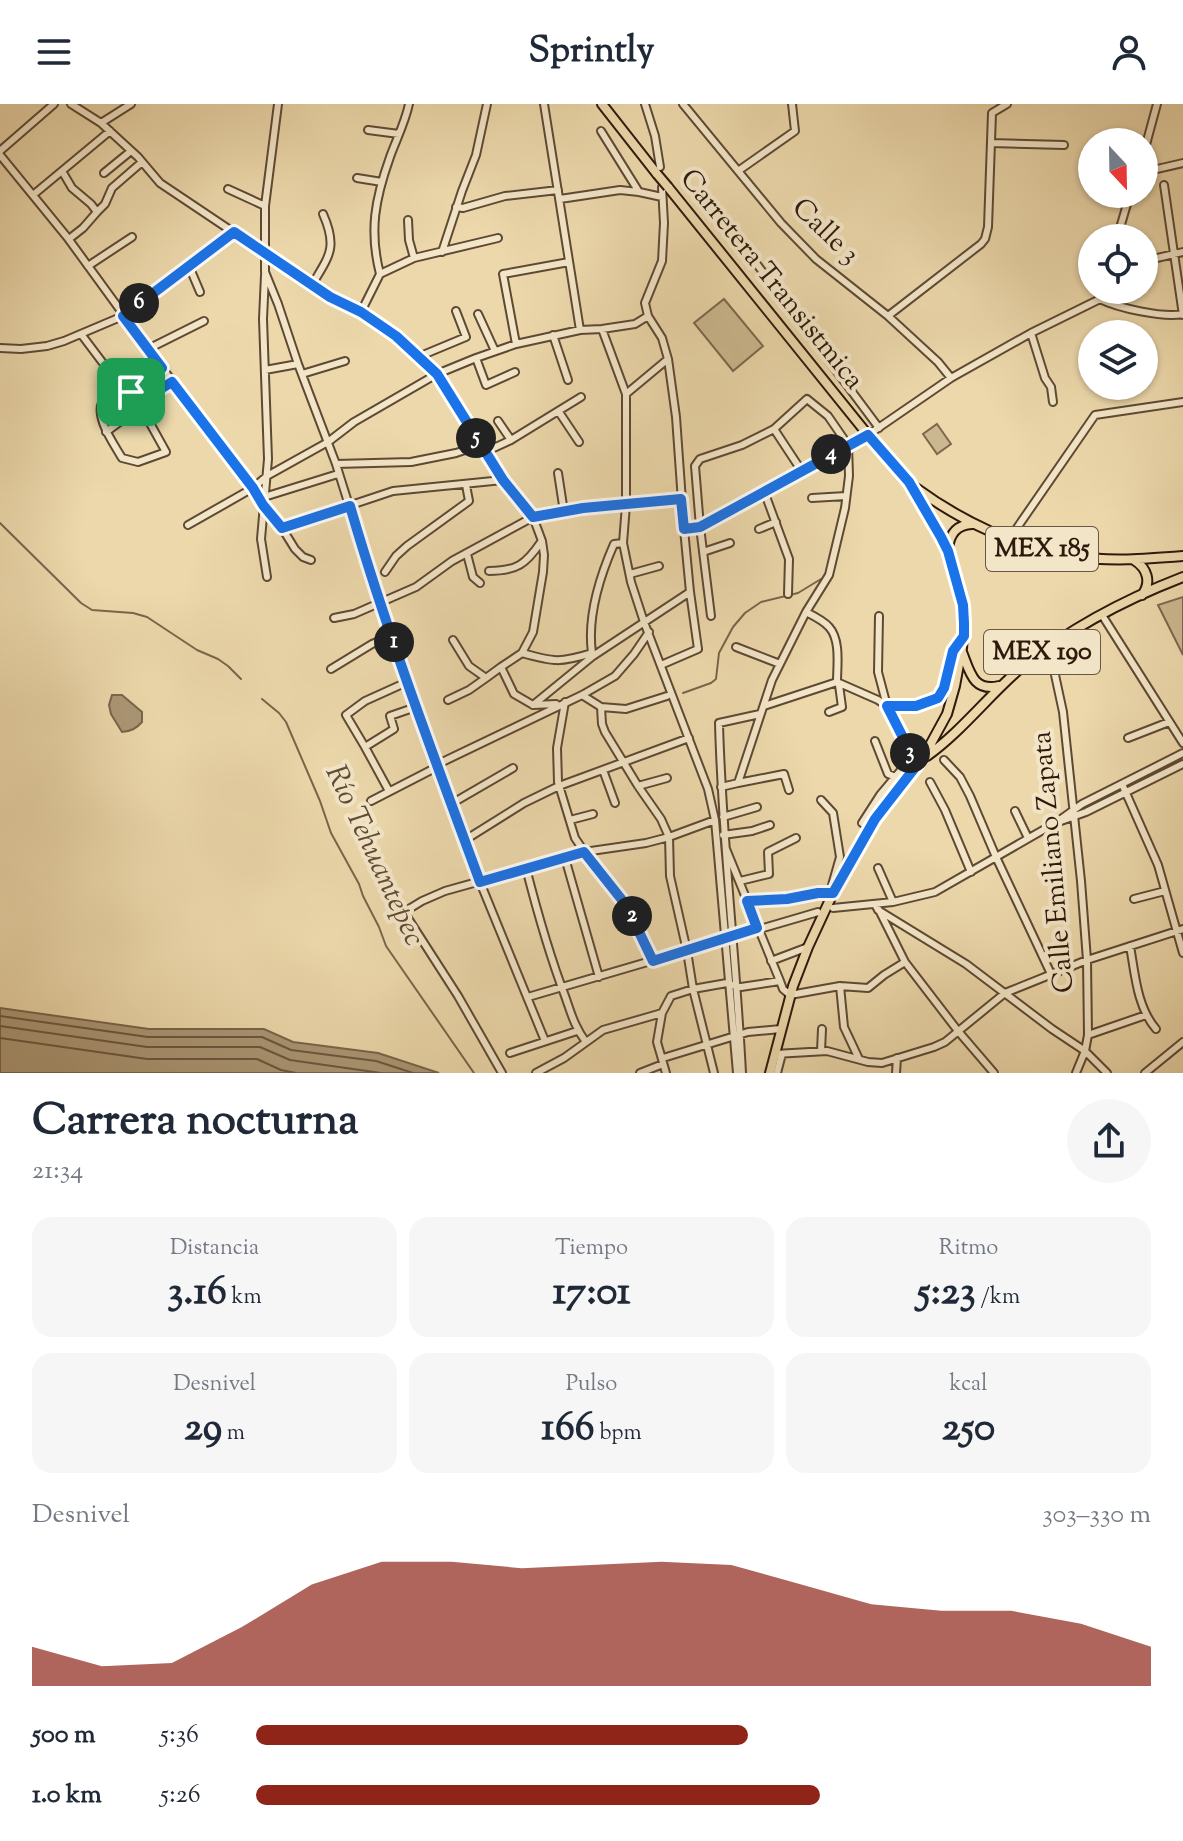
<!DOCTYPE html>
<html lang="es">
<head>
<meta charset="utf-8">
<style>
  :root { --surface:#fff; --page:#f6f6f7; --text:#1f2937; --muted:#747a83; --accent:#8f2418 }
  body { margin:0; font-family:"Sorts Mill Goudy",serif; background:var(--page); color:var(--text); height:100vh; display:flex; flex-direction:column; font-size:30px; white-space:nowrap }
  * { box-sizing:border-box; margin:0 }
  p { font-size:26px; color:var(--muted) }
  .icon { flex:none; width:44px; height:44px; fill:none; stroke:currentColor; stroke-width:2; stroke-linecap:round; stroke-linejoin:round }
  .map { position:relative; height:969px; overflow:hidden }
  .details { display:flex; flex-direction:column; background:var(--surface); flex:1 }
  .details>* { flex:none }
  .needle { width:52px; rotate:158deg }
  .fabs { position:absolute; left:1078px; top:24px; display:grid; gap:16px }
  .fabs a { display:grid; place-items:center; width:80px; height:80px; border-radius:50%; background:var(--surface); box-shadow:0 2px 6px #0004; font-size:40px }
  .pin { position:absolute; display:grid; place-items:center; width:68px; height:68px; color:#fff; margin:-34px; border-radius:16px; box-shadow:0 4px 12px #0006 }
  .km { position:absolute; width:40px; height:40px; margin:-20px; border-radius:50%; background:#222; color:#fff; font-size:22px; line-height:40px; text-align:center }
  .round { display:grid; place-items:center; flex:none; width:84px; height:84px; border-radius:42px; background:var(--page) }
  .overview { display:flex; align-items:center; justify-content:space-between; height:136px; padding:0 32px }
  h1 { font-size:44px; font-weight:700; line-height:60px }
  .stats { display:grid; grid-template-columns:repeat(3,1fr); gap:12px; height:136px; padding:8px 32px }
  .stats div { display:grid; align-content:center; border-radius:20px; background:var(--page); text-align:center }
  .stats b { font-size:40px; font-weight:700 }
  .stats small { font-size:22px; font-weight:400 }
  .stats p { font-size:22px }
  .chart { height:224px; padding:16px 32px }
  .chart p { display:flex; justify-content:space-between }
  .chart svg { width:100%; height:144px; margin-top:8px; fill:var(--accent); opacity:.7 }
  ul { padding:0 32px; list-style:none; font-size:26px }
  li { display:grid; grid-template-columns:128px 96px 1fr; align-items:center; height:60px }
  li i { height:20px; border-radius:10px; background:var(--accent) }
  header { display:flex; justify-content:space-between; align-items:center; height:104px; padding:0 32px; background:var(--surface); font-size:36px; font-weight:700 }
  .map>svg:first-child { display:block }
  .pitch { fill:#ccb890; stroke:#7d684e; stroke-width:2 }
  .water { fill:#ab9775; stroke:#79654b; stroke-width:2 }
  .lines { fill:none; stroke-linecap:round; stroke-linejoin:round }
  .shore { stroke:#6c5840; stroke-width:2 }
  .stream { stroke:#79654b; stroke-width:2 }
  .minor-casing { stroke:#5e4934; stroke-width:10 }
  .major-casing { stroke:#2e190c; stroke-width:12 }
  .minor { stroke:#f3e6c8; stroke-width:6 }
  .major { stroke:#ecd8ab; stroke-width:8 }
  .major-bridge-casing { stroke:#2e190c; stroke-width:12; stroke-linecap:butt }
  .major-bridge { stroke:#ecd8ab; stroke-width:8 }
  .route-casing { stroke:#fff; stroke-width:16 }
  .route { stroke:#1a73e8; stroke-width:10 }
  .labels { text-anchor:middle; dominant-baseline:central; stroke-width:8; stroke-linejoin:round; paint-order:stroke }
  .shield { fill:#f3e6c8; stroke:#695644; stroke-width:2 }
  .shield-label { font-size:26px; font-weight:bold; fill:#2e190c }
  .street-label { font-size:28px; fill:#2e190c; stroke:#f3e6c8 }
  .water-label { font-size:30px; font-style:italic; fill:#604b36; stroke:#f3e6c8 }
</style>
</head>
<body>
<header><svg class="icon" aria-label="menu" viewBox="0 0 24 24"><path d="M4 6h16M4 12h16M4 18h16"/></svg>Sprintly<svg class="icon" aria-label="person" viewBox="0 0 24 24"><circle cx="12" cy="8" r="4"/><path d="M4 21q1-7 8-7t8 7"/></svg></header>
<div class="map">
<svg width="1183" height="969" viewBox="0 0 1183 969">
  <rect width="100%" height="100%" fill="#ecd8ab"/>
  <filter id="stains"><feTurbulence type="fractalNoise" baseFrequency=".0025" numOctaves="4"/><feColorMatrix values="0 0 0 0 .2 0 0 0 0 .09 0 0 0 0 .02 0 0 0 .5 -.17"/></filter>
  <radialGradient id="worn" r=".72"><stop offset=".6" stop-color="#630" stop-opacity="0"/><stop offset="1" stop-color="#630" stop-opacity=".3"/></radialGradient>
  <!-- pitch -->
  <path class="pitch" d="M724,195L763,242L733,267L694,219Z
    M937,320L951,340L937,350L923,330Z
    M1183,493V551L1158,501Z"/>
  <!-- water -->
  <path class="water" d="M112,591H122L142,608V618C136,625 131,627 122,628L111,610L109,601Z
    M0,904L149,925H264L293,938L378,949L439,969H0Z"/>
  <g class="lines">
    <!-- shore -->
    <path class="shore" d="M0,912L148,933H262L291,946L376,957L413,969
      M0,922L147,943H260L290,956L381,969
      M0,934L147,955H257L281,966L296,969"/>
    <!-- stream -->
    <path class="stream" d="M0,419L81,499L92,506L133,509L147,513L197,546L218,555L228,562L241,575
      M683,589L711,579L716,575L719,549L733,523L745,509L761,498L798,489L821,475
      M262,595L279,609L286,618L320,697L331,729L359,780L363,792L379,823L386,842L474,969"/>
    <defs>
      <path id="minor" d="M71,0L101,19L138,53L160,79L330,193L361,208L396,232L437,270L503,376L533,413L542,437L544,451L543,468L533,528L522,549L501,563L514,590L533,601
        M278,0L265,102V168L278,200L298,260L336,360L379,497L436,661L480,778L545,937
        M544,0L580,226
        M645,0L655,32L660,63
        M683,0L781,119L816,155L888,212L938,258L951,274
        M101,19L131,0
        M368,26L399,30
        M601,27L639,88
        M991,39L1064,41
        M0,47L54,0
        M1144,48L1157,0
        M0,51L67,133L193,306L253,384L263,401L282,424L295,445L303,453L311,456
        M62,67L72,84L91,100L97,108L83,124L69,135
        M738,67L795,27L792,0
        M1144,68L1183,59
        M104,69L131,47
        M357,74L382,78
        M1164,81L1183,211
        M228,85L265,102
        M33,91L110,27
        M560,95L620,86L639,88L662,93
        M456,103L463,104L505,92L558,86
        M97,108L105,100L112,84L142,58
        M408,116L409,136L414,154
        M1117,134L1130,90
        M442,148L462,87L476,51L487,0
        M753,155L879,324
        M1144,157L1183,148
        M88,162L132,133
        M189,162L200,188
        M380,170L414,154L498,134
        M265,171L263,215L268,355L261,435L267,473
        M312,181C329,152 338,144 323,110
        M1100,195C1118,204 1163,214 1183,210
        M361,208L380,170C369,127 375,95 390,53C396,36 405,19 409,0
        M478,210L495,247
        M888,212L981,140L985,135L988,123L992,9L1007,0
        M602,225L626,290V401L623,439L631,478L644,518L708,685L715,716L737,969
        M1031,229L1045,274L1051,283L1053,298
        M81,230L121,283L162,264
        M553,231L568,276
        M516,240L503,170L569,158
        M0,244L21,245L47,242L64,237L123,212L234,128
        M148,245L204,217
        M418,253L466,233L456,207
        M476,254L486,281L515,268
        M265,266L298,260
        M302,270L345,257
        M121,283C116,286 109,290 105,294C91,309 114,340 122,354L138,358L166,348L146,312L144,302L149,291
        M121,283L137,307
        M124,284L137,292L149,291
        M626,290L668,255
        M559,308L579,338
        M498,317L511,336
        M774,325L801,366
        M106,328L136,306L149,291L172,278
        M485,348L511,336L581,293
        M336,360L411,358L456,349L480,341
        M558,369L564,408
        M764,387L789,455L788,490
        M264,393L338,370
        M812,394L846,392
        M188,421L253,384L267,372L328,338L354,318L437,270L476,254L516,240L580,226L602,225L635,220L648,212
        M282,424L393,387L503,376
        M684,425L700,423L868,331L951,274L1031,229L1100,195
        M759,425L776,418
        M1010,434L1095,311L1183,298
        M703,448L730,439
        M467,450L473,473L480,479
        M489,467C517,467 526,460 541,438
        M385,468L396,452L407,442L469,397L466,381
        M630,470L659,462
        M806,508C814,512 824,517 829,523C841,536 837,562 837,578L839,581L842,603L829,608
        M1102,511L1183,639
        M711,512L700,423L695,362L700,355L742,341L774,325L807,295L828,312L848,341L849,372L845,404L829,471L806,508L772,576L738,679L721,683
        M879,512L878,568L887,602L917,661
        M334,514L354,510L416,483L452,457L533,413L583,404L681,395
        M453,536L469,562L486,574L501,563
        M736,543L780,560
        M1049,543L1063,608L1081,777L1087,856L1088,931L1085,947L1076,969
        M522,549C554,558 560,559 592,549L593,552L690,488
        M592,549C587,513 600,472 614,440L623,439
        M661,561L698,545L690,488L684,425L676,313L668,255L662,234L648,212L645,199L662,157L664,119L662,83
        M331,565L372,540L392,532
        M582,591L601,603L626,605L667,592
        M448,596L469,586L486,574
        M565,598L557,644L558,678L575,734L598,768L626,801L653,857
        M556,600L533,601L593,552
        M764,602L837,578L878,596L887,602H916L938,594L944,584L953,547L961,536
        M601,603L602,620L605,628L638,682L661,715L669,733L670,772L687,847L693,885L714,969
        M1128,634L1169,618
        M875,637L888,670L896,673
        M365,643L346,611L365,597L407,578
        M944,656L960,673L970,692L996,753L1051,870
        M436,661L582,591L615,572L634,550L649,528
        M603,666L615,699
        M930,678L945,706L971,768
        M738,679L784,670L789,686
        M1122,680L1158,761L1183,849
        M638,682L667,674
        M389,687L365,643L394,625L390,612L416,603
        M821,696L833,709L840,753L830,788
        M371,697L437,663
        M451,700L513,664
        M1015,707L1028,734
        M723,713L757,703
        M570,716L593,710
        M1061,717L1086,708L1183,660
        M862,719L880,691L912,653
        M723,731L752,727L770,721
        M465,736L524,699L559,682L689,634
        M726,745L780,877L783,885L790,891L840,882L868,884L884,871L905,858
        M565,754L599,873
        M526,764C537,807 549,850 565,892C571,909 575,924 586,938
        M878,764L893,798
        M740,777L769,770L768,748L796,734
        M1134,795L1165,787
        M747,797L787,795L818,789L831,788
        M875,800L878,806L966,860L1052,925L1085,947L1107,969
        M833,804L893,798L935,788L1057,718L1082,700L1183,649
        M879,806L905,858L958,927L994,969
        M1130,842C1135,870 1137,903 1156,925
        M771,857L808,843
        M840,882L844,923L859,955
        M528,893L818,808
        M1088,931L1146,911
        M821,947L822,925
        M510,949L577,927
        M775,950L827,947L868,958L882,959L934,943L945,938L1005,889L1087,856L1183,825
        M663,954L748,928L781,925
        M502,969L458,892L404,808L422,797L445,787L584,748L646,739L669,733L715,716
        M536,969L564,954L603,926L662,909
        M640,969L663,960
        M666,969L657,938L662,909L671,892L693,885L727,879L741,883L780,877
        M742,969C736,852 722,736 719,619L760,610
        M777,969L782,950
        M896,969L897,954
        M1145,969L1183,938"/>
      <path id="major" d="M602,0L657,70
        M668,83L868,331L909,378L930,412L948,447L963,501L964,519L962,544L955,582L947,610L923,654L875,715L840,774L808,843L793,882L770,969
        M916,384C961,417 1017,444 1072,452C1109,458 1146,455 1183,452
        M948,444C950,430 956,421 972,420
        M1134,456C1147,464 1152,478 1142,491
        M962,548C970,568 973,588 999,582
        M927,652C961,628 990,590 1022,563C1069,525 1126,495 1183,473"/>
    </defs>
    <!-- minor casing -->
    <use href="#minor" class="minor-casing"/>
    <!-- major casing -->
    <use href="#major" class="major-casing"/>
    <!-- minor -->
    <use href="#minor" class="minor"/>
    <!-- major -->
    <use href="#major" class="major"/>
    <defs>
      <path id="major-bridge" d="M657,70L668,83"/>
    </defs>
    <!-- major-bridge casing -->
    <use href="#major-bridge" class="major-bridge-casing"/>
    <!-- major-bridge -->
    <use href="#major-bridge" class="major-bridge"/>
  </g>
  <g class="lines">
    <defs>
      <path id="route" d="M234,128L330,193L361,208L396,232L437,270L503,376L533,413L583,404L681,395L684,425L700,423L868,331L909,378L941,433L948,447L963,501L964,519V532L953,547L944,584L938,594L916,602H887L917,661L875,715L833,789H818L787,795L747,797L757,824L653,857L626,801L584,748L480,778C434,653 387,529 350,402L282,424L263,401L253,384L172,278C148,292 146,297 121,283L162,264L123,212Z"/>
    </defs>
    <!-- route casing -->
    <use href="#route" class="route-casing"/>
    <!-- route -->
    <use href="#route" class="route"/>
  </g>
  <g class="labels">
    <!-- shield labels -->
    <g class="shield">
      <rect x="986" y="423" width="112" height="44" rx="6"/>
      <rect x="984" y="526" width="116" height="44" rx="6"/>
    </g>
    <g class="shield-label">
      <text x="1042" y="445">MEX 185</text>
      <text x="1042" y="548">MEX 190</text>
    </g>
    <!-- street labels -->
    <g class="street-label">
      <text transform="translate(825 128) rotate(44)">Calle 3</text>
      <text transform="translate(771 176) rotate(51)">Carretera Transistmica</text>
      <text transform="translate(1054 758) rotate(-95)">Calle Emiliano Zapata</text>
    </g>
    <!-- water labels -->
    <g class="water-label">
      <text transform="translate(374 752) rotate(65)">Río Tehuantepec</text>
    </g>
  </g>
  <rect width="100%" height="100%" filter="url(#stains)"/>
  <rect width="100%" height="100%" fill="url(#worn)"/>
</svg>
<div class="fabs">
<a><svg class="needle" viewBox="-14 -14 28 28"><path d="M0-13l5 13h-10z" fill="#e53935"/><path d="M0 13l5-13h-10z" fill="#747a83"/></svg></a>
<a><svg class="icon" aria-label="locate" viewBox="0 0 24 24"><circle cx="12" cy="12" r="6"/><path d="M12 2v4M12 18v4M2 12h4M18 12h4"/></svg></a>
<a><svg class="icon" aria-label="layers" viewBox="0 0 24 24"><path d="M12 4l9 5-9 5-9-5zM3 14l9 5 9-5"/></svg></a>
</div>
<div class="pin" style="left:131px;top:288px;background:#1e9e55"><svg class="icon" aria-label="arrive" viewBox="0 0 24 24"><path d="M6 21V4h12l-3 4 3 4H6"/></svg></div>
<b class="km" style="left:394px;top:538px">1</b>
<b class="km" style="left:632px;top:812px">2</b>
<b class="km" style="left:910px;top:649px">3</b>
<b class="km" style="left:831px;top:350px">4</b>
<b class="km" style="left:476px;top:334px">5</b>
<b class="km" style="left:139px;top:199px">6</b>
</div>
<section class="details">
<div class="overview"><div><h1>Carrera nocturna</h1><p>21:34</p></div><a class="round"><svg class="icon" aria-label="share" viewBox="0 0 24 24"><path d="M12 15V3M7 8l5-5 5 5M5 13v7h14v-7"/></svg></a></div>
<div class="stats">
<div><p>Distancia</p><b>3.16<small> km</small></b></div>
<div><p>Tiempo</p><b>17:01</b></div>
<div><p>Ritmo</p><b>5:23<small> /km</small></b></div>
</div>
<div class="stats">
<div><p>Desnivel</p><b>29<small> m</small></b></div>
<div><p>Pulso</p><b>166<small> bpm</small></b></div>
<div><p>kcal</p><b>250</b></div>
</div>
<div class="chart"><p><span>Desnivel</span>303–330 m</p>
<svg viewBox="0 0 160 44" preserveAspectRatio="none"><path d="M0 44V32L10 38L20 37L30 26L40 13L50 6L60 6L70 8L80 7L90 6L100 7L110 13L120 19L130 21L140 21L150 25L160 32V44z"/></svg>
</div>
<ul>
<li><b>500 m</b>5:36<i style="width:55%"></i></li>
<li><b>1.0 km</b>5:26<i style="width:63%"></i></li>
</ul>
</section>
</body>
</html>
